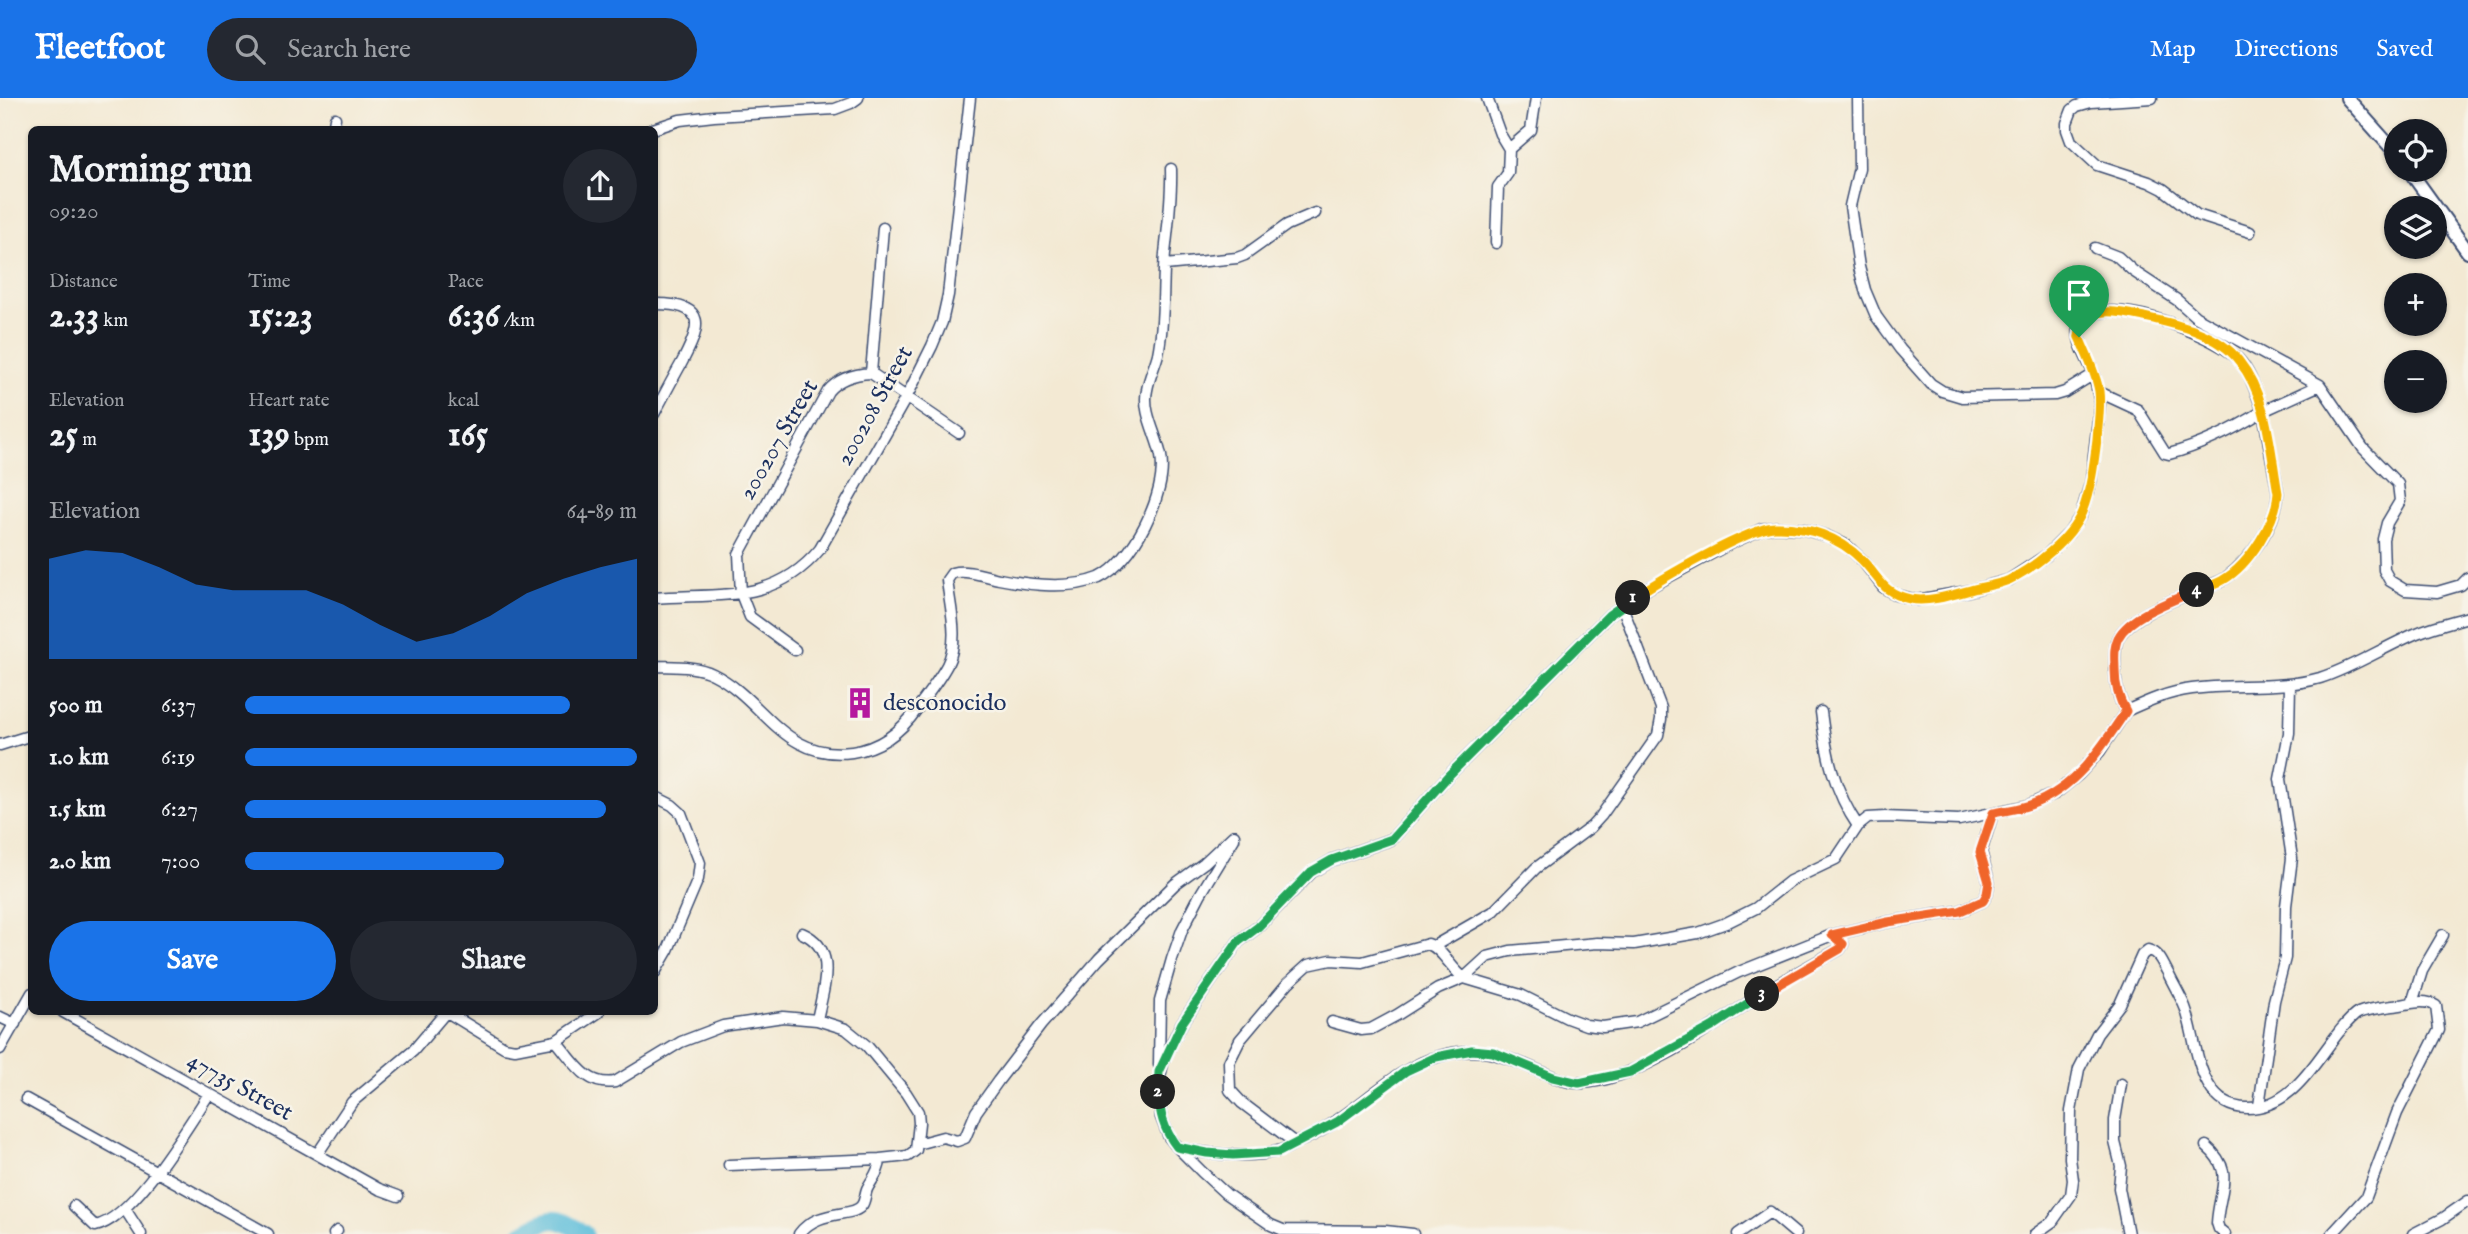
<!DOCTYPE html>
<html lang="en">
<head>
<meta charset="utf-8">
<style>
  :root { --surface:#171b24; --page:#242831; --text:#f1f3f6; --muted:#9ea1a6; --accent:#1a73e8 }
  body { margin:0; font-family:"IM FELL English",serif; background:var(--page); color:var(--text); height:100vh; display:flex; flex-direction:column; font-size:26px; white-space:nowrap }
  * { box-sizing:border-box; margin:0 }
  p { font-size:23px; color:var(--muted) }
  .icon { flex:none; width:38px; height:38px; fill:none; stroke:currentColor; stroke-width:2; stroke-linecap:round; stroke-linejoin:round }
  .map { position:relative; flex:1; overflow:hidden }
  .panel { position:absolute; left:28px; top:28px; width:630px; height:889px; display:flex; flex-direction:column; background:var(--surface); border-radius:10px; box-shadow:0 2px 5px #0004 }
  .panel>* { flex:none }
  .tools { position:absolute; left:2384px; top:21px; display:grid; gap:14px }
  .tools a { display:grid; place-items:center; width:63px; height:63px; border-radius:50%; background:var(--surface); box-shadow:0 2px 5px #0004; font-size:35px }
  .pin { position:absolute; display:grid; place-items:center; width:60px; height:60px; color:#fff; margin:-72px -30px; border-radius:50% 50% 50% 0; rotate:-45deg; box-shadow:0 0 7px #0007 }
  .pin .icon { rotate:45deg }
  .km { position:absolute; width:35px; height:35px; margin:-18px; border-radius:50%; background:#222; color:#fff; font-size:19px; line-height:35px; text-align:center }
  .round { display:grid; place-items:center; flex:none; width:74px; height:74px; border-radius:37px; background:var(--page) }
  .headline { display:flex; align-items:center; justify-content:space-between; height:119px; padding:0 21px }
  h1 { font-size:38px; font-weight:700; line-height:52px }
  .figures { display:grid; grid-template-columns:repeat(3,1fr); gap:10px; height:119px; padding:7px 21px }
  .figures div { display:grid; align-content:center }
  .figures b { font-size:35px; font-weight:700 }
  .figures small { font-size:19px; font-weight:400 }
  .figures p { font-size:19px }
  .chart { height:196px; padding:14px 21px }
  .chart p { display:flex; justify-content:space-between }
  .chart svg { width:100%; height:126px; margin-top:7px; fill:var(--accent); opacity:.7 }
  .primary-button { display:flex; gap:14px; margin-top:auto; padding:14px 21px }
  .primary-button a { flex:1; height:80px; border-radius:42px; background:var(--accent); color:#fff; font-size:28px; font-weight:700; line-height:80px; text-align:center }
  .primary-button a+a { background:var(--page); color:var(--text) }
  ul { padding:0 21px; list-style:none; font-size:23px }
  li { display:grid; grid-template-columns:112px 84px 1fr; align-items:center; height:52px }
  li i { height:18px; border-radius:9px; background:var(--accent) }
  header { display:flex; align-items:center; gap:42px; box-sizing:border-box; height:98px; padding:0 35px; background:var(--accent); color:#fff }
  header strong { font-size:33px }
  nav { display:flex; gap:38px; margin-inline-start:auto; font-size:24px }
  .search { width:490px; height:63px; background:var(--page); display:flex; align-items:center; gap:18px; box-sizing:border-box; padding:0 24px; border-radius:38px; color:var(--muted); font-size:26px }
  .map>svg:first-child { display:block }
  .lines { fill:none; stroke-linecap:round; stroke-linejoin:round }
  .river { stroke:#5bbdda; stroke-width:18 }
  .minor-casing { stroke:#3b4b70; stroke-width:13 }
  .tertiary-casing { stroke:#3b4b70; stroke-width:16 }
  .minor { stroke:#fff; stroke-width:10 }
  .tertiary { stroke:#fff; stroke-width:12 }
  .split-1-casing { stroke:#fff; stroke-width:14 }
  .split-2-casing { stroke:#fff; stroke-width:14 }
  .split-3-casing { stroke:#fff; stroke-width:14 }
  .split-4-casing { stroke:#fff; stroke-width:14 }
  .split-5-casing { stroke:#fff; stroke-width:14 }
  .split-1 { stroke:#f5b400; stroke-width:9 }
  .split-2 { stroke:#22a559; stroke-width:9 }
  .split-3 { stroke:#22a559; stroke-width:9 }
  .split-4 { stroke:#f0652b; stroke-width:9 }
  .split-5 { stroke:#f5b400; stroke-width:9 }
  .labels { text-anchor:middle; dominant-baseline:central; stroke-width:5; stroke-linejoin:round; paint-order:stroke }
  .street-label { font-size:24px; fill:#1b2f5e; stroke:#f7f3e8 }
  .poi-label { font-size:24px; fill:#1b2f5e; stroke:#f7f3e8; text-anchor:start }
</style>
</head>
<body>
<header>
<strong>Fleetfoot</strong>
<div class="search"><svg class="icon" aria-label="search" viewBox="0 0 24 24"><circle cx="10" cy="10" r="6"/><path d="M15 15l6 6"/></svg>Search here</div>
<nav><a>Map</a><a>Directions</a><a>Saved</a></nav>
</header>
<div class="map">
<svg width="2468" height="1136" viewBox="0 0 2468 1136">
  <rect width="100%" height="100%" fill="#f7f3e8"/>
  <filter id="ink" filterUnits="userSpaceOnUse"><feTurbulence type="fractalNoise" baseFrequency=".0143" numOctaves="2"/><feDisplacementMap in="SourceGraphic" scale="14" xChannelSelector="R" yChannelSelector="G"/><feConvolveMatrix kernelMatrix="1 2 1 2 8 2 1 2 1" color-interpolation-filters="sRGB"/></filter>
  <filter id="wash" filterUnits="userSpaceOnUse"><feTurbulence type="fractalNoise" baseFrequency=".00686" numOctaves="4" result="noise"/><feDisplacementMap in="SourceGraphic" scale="28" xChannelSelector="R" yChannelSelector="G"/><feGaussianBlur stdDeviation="1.57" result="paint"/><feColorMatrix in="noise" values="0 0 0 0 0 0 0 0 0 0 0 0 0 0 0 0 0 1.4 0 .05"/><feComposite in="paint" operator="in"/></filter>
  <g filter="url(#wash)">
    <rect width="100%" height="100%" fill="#f3e9d3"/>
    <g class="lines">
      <!-- river -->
      <path class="river" d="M521,1136C552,1119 554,1116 584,1136"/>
    </g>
  </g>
  <g filter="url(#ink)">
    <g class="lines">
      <defs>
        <path id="minor" d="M1487,0L1500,36L1509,51
          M1858,0L1859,70L1850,108L1859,169L1865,192L1876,218L1900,251L1931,286L1942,293L1962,299L2055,297L2065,294L2094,276C2089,264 2076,244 2079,231C2092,186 2217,238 2238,261C2251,275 2256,295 2263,313C2233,332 2203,347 2169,356L2165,355L2138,312L2099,294
          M2152,0L2091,4L2077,8L2072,12L2067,25V32L2071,43L2097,67L2149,84L2163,91L2197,117L2250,134
          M333,32L335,20
          M650,32L680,22L714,18L835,11L851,5L858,0
          M1496,145L1498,89L1508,75L1509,51L1531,32L1536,0
          M2095,150L2118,159L2133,173L2177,202L2196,219L2320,287L2363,350L2398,386L2400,403L2387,425L2383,441L2384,472L2390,483L2405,492L2437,494L2461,487L2468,480
          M1165,167L1237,160L1245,157L1287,127L1315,115
          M654,206C709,205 701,229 681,266C672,282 663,299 654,316
          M871,275L883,130
          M2320,287L2263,313L2278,395C2276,427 2251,461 2226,480C2219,485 2209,487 2201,491C2178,500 2130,517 2118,540C2114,549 2115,557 2115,566C2115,584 2117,598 2126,613C2148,603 2168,594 2192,591C2234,585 2278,592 2320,580C2354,569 2384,549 2417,535C2434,528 2451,524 2468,519
          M654,500C719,495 775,506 820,451L907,298L932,248L942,224L948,197L970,0
          M795,552L750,519L741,496L739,456L828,293C839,280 854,276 871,275L959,335
          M654,568C673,569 695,567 713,576C765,602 783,663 852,654C880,650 901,634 917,611C927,597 939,582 947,567C960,542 950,509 947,482L952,475C966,471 985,478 999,481C1030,487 1069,492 1099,480C1132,465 1168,395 1161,358C1157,337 1142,314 1147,292C1149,279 1155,268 1158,256C1165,223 1162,189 1165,156C1168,127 1172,100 1171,71
          M1821,614C1826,655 1834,693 1858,728
          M0,647L32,637
          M654,698L672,707L681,715L700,765L698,781L668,852L654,876
          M802,835C839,851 823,890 817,922
          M1434,848L1493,814L1536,770L1591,729L1601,718L1658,637L1661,621V610L1622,508
          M2412,905L2422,873L2443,837
          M63,914L379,1091L398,1098
          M447,914L504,949L515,951L556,943C573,962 586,989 615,984L681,944L723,928L783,919L817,922L846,931L867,948L906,995L918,1014L919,1025L916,1052L908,1058L880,1061C880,1073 872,1081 867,1091C865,1096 865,1103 862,1107C855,1120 818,1110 799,1136
          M0,919L15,926
          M1332,924L1361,932L1371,931L1397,917L1438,891L1464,880L1521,897L1567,920L1586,927L1603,929L1637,924L1739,874L1832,837L1888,824L1960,813L1983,803L1987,796L1989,784L1981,754L1993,715
          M556,943L599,914
          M0,951L32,895
          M2121,986L2115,1022V1044L2121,1068L2119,1090L2128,1136
          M26,1001L268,1136
          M2259,1008L2274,903L2285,860L2286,808L2292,760L2280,681L2289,635L2290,586
          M1295,1045C1350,1025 1386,973 1440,958C1481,946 1504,958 1542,974C1554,979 1568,986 1582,985C1641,982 1717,925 1766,893C1790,878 1815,865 1840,851L1843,846L1832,837
          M917,1046L943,1039L957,1043L965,1040L976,1014L998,983L1041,927L1099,861L1175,786L1204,765L1234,737V741L1200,797L1182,832L1172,861L1160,903L1159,967
          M2206,1048C2236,1074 2219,1090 2217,1125L2219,1131L2225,1136
          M1178,1050C1207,1056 1271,1064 1295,1045L1242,1005L1230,992L1229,964L1240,942L1288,885L1308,867L1331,862L1362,864L1428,846C1442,850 1451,871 1464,880L1487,859L1510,853L1597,845L1634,846L1698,835L1726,825L1756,810L1790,783L1836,761L1858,728L1868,720L1885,719L1959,722L2029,707L2056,695L2078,677L2100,653L2126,613
          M318,1055L352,1004L413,953L446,914
          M729,1067L880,1061
          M74,1108L95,1128C133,1121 187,1029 209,996
          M125,1111L141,1136
          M334,1136L337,1133
          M1413,1136L1385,1133L1283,1132L1271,1127L1226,1096L1202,1074L1177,1049L1169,1039L1161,1019L1158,987L1164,961L1182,925L1238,844L1258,829L1312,774L1332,762L1392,741L1448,678L1609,517L1650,489L1731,445L1762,431L1776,429L1803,431L1827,438L1846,447L1863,463L1883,489L1896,497L1917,502L1968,493L2009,482L2047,457L2069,435L2081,417L2091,383L2100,305L2094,276
          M1738,1136L1770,1114L1796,1136
          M2035,1136L2052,1124L2071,1097L2073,1082L2070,1060L2071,1013L2079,971L2097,936L2120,906L2142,857L2148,852C2160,855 2162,865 2168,875C2173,886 2180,897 2185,909C2198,943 2196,1009 2247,1010C2292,1010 2315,964 2339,934C2344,928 2351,919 2358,915C2370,910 2388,909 2400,907C2413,905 2425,901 2436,908L2439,932L2397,1015L2366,1099L2332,1136
          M2413,1136L2442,1121L2468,1103"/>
        <path id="tertiary" d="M2347,0L2396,55
          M2409,72L2468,154"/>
      </defs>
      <!-- minor casing -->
      <use href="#minor" class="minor-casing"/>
      <!-- tertiary casing -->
      <use href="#tertiary" class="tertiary-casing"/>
      <!-- minor -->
      <use href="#minor" class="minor"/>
      <!-- tertiary -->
      <use href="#tertiary" class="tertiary"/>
    </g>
  </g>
  <g class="lines" filter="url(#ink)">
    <defs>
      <path id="split-1" d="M1633,500C1659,482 1748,430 1775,429C1808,428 1839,439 1862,462C1880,480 1882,495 1910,501C1931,505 1958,495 1978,490C1988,488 2000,486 2009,482C2035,469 2071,441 2082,414C2091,391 2094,366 2097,341C2098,326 2101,309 2099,293C2096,275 2086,256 2079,239"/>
      <path id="split-2" d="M1158,994L1159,974L1182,925L1238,844L1258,829L1311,774L1332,762L1392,741L1448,678L1609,517L1633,500"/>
      <path id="split-3" d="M1158,994C1160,1015 1163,1031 1177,1049L1207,1055L1233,1057L1279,1054L1337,1024L1406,973L1436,959L1472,952L1493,954L1553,979L1579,985L1630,974L1712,929L1762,896"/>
      <path id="split-4" d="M1762,896L1840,851L1843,846L1832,837L1888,824L1960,813L1983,803L1987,796L1989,784L1980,754L1993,715C2005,713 2018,711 2030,707C2075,691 2101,651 2126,613C2118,600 2115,587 2115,572C2115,561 2113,550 2118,540C2130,517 2174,502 2197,492"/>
      <path id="split-5" d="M2079,239C2082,204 2121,214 2144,219C2176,226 2218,235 2239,263C2268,299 2270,351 2278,395C2276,424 2249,467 2223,482C2215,487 2205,489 2197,492"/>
    </defs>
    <!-- split-1 casing -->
    <use href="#split-1" class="split-1-casing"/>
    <!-- split-2 casing -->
    <use href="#split-2" class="split-2-casing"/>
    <!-- split-3 casing -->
    <use href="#split-3" class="split-3-casing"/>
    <!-- split-4 casing -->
    <use href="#split-4" class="split-4-casing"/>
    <!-- split-5 casing -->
    <use href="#split-5" class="split-5-casing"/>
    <!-- split-1 -->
    <use href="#split-1" class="split-1"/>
    <!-- split-2 -->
    <use href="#split-2" class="split-2"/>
    <!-- split-3 -->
    <use href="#split-3" class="split-3"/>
    <!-- split-4 -->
    <use href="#split-4" class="split-4"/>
    <!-- split-5 -->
    <use href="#split-5" class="split-5"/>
  </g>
  <!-- icons -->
  <defs>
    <symbol id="building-bare" viewBox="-9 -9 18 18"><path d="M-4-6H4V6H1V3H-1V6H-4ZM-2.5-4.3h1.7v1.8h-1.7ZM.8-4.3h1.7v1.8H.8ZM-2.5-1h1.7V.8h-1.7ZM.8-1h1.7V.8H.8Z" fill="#b5179e" stroke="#f7f3e8" stroke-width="2.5" paint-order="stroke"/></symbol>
  </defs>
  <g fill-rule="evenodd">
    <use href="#building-bare" x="838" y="583" width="44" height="44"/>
  </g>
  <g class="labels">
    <!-- street labels -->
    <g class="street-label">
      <text transform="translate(875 308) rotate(-61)">200208 Street</text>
      <text transform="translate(779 342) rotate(-60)">200207 Street</text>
      <text transform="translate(240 989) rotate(29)">47735 Street</text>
    </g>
    <!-- poi labels -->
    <g class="poi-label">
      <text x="883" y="605">desconocido</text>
    </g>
  </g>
</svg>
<div class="tools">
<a><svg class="icon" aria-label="locate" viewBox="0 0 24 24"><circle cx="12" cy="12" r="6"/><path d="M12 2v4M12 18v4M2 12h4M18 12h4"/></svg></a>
<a><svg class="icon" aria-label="layers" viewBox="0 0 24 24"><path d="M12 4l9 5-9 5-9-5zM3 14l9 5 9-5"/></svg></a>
<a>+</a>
<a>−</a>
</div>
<div class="pin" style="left:2079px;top:239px;background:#1e9e55"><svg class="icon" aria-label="arrive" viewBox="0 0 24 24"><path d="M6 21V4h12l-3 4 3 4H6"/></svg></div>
<b class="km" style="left:1633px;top:500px">1</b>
<b class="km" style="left:1158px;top:994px">2</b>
<b class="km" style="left:1762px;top:896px">3</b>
<b class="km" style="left:2197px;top:492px">4</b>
<section class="panel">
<div class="headline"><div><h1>Morning run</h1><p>09:20</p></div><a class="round"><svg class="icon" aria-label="share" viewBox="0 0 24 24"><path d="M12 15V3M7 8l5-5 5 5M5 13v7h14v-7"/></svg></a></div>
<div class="figures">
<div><p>Distance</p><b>2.33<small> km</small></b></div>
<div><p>Time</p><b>15:23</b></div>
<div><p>Pace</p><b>6:36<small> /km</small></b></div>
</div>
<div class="figures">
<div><p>Elevation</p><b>25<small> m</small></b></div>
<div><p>Heart rate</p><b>139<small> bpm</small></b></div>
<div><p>kcal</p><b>165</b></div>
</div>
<div class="chart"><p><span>Elevation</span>64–89 m</p>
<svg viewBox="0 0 160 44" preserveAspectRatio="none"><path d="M0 44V9L10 6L20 7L30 12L40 18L50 20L60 20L70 20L80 25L90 32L100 38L110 35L120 29L130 21L140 16L150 12L160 9V44z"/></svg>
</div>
<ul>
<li><b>500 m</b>6:37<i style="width:83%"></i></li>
<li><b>1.0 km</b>6:19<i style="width:100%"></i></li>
<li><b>1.5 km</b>6:27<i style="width:92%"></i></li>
<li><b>2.0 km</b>7:00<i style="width:66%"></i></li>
</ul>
<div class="primary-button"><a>Save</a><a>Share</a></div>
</section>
</div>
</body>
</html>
